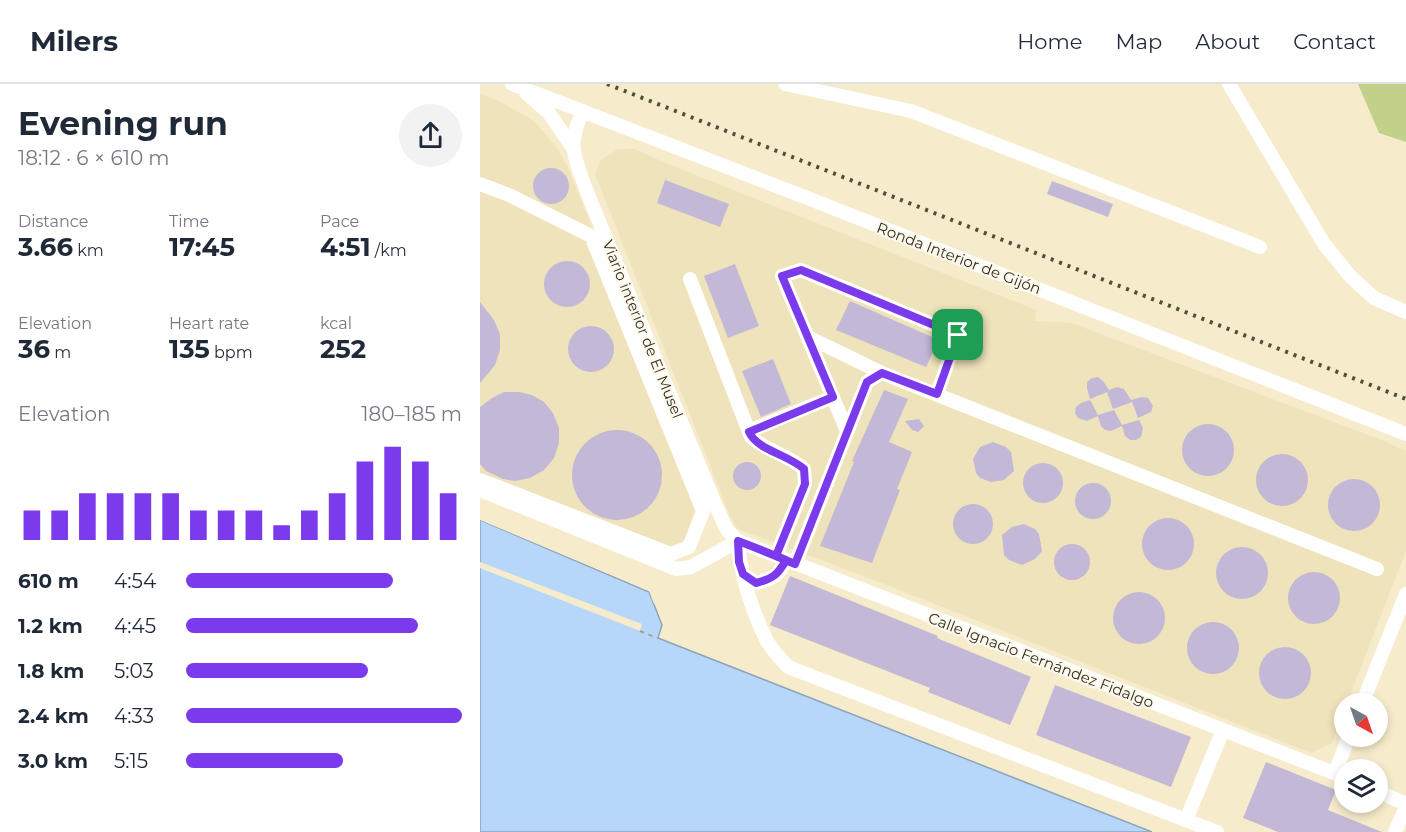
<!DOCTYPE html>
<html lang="en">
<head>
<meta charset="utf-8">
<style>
  :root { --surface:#fff; --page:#f2f2f3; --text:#1f2937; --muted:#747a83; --line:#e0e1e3; --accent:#7c3aed }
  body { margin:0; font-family:Montserrat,sans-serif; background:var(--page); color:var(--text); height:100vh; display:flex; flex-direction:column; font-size:22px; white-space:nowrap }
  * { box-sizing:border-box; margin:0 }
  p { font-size:20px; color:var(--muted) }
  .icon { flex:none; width:33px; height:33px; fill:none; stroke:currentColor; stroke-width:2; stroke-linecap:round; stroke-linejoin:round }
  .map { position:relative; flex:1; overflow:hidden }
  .details { display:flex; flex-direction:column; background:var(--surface); width:480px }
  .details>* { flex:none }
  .needle { width:39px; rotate:140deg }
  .buttons { position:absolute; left:854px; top:609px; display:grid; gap:12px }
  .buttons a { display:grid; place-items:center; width:54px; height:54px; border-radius:50%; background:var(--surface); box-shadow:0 3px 9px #0003; font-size:30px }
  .pin { position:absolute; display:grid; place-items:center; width:51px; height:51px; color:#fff; margin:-26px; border-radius:12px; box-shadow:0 3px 9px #0006 }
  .round { display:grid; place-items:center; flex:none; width:63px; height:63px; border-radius:32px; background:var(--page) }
  .head { display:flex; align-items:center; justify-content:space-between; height:102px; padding:0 18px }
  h1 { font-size:33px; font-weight:700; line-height:45px }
  .metrics { display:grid; grid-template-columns:repeat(3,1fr); gap:9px; height:102px; padding:6px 18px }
  .metrics div { display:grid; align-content:center }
  .metrics b { font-size:26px; font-weight:700 }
  .metrics small { font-size:16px; font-weight:400 }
  .metrics p { font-size:16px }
  .chart { height:168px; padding:12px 18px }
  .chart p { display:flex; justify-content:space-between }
  .chart svg { width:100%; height:108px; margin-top:6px; stroke:var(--accent); stroke-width:6 }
  ul { padding:0 18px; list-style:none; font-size:20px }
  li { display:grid; grid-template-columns:96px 72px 1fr; align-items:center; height:45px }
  li i { height:15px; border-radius:8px; background:var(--accent) }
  header { display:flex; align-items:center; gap:36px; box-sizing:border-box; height:84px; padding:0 30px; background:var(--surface); border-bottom:2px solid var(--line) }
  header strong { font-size:28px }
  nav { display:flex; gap:33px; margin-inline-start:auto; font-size:21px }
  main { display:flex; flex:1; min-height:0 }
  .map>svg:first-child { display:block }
  .built { fill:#efe3bb }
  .green { fill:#c1d189 }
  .water { fill:#b6d7fa; stroke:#8ea4b9; stroke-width:1.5 }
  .pier { fill:#f6eccc }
  .building { fill:#c3b9d7 }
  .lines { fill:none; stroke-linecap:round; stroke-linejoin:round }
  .path { stroke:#aaa38a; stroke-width:2; stroke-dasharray:4.5 4.5; stroke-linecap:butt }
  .minor { stroke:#fff; stroke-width:14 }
  .rail { stroke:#524e3d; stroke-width:4; stroke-dasharray:3 6; stroke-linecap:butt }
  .route-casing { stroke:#fff; stroke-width:12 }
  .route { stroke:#7c3aed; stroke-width:8 }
  .labels { text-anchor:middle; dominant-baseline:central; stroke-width:4.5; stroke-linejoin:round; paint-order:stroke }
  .street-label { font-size:15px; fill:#312e21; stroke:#fdf9ed }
</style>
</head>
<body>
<header>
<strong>Milers</strong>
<nav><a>Home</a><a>Map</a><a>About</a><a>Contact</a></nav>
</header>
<main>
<section class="details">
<div class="head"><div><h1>Evening run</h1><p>18:12 · 6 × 610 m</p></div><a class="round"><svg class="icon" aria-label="share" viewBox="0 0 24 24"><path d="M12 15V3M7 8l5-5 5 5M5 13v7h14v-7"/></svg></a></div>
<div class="metrics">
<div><p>Distance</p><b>3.66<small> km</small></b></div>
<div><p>Time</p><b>17:45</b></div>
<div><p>Pace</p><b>4:51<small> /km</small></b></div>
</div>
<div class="metrics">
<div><p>Elevation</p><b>36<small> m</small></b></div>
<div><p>Heart rate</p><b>135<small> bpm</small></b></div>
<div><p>kcal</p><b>252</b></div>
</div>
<div class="chart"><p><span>Elevation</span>180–185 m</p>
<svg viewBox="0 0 160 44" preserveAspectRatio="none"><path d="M5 44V32M15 44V32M25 44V25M35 44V25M45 44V25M55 44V25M65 44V32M75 44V32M85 44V32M95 44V38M105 44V32M115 44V25M125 44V12M135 44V6M145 44V12M155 44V25"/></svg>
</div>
<ul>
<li><b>610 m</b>4:54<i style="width:75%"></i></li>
<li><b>1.2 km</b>4:45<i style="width:84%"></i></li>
<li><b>1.8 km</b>5:03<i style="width:66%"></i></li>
<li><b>2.4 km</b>4:33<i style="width:100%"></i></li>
<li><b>3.0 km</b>5:15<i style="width:57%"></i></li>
</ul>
</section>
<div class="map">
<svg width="926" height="748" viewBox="0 0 926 748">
  <rect width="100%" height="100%" fill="#f6eccc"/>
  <!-- built -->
  <path class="built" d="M0,10L19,17L54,37L74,60L86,79L227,428L211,466L189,475L0,403Z
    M138,65H155L188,80L556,226L555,237L592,239L904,357L926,367V467L867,619L864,620V627L852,659L831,669L389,494L258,445L250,432L115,90L121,76Z"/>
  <!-- green -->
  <path class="green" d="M878,0H926V58L899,49Z"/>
  <!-- water -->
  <path class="water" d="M0,436L169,508L182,541L178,554L672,748H0Z"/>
  <!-- pier -->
  <path class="pier" d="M0,433L170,505L175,516L174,520L169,507L0,436Z
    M0,478L162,540L160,547L0,484Z"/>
  <!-- building -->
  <path class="building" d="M53 102a18 18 0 1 1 36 0a18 18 0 1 1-36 0Z
    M185,96L249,120L240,143L177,119Z
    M572,97L633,120L628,133L567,110Z
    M64 200a23 23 0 1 1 46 0a23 23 0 1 1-46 0Z
    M255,180L279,242L248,254L224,192Z
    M370,217L459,256L446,283L356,246Z
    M0,218L14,236L20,250V266L15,281L0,299Z
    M88 265a23 23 0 1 1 46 0a23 23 0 1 1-46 0Z
    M293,275L311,320L281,333L262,287Z
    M618,293L623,297L629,306L637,303L644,305L651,316L662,313L668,314L673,322L671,328L658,334L652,318L633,325L627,308L610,315L607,304V298L612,294Z
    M404,306L428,315L409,358L432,368L417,405L420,406L392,479L340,462L374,378L372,377Z
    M24,308H39L52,311L64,318L73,329L79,344V359L74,374L64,386L50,394L35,397L23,395L6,387L0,380V323L12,314Z
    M610,316L618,331L634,326L642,341L659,336L663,344L661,353L656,356H650L645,352L642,342L631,347L625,346L621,342L618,332L607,337L598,334L595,329L596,323L601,319Z
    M439,335L444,342L438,348L432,346L425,337Z
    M702 366a26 26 0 1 1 52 0a26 26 0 1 1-52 0Z
    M92 391a45 45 0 1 1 90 0a45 45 0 1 1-90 0Z
    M513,358L526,363L531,368L534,387L524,396L511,398L500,394L496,389L493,375L500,363Z
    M776 396a26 26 0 1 1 52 0a26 26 0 1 1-52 0Z
    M253 392a14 14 0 1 1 28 0a14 14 0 1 1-28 0Z
    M543 399a20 20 0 1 1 40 0a20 20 0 1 1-40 0Z
    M848 421a26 26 0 1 1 52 0a26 26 0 1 1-52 0Z
    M595 417a18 18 0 1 1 36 0a18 18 0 1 1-36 0Z
    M473 440a20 20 0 1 1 40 0a20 20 0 1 1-40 0Z
    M662 460a26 26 0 1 1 52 0a26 26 0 1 1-52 0Z
    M544,440L555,445L559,450L562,467L555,475L542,481L529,476L524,471L522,451L532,443Z
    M574 478a18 18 0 1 1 36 0a18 18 0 1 1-36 0Z
    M736 489a26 26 0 1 1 52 0a26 26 0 1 1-52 0Z
    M808 514a26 26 0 1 1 52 0a26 26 0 1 1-52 0Z
    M310,492L458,552L457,554L551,593L530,641L448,608L450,604L290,541Z
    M633 534a26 26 0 1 1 52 0a26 26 0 1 1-52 0Z
    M707 564a26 26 0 1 1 52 0a26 26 0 1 1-52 0Z
    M779 589a26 26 0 1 1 52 0a26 26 0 1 1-52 0Z
    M575,601L711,653L691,703L556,651Z
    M786,678L856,706L848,726L902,748H798L763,734Z"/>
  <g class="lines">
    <!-- path -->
    <path class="path" d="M160,547L177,554"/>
    <!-- minor -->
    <path class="minor" d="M32,0L330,115L926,350
      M305,0L431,27L780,163
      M749,0L844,160L870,192L894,214L926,228
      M46,9L69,29L93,64
      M103,27C86,63 95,73 107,108L235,420L247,446L258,457L864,693
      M0,100L29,111L111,152L223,427L209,463L191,470L0,396
      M210,195L271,353C287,367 308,371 324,385L325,400L296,472
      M328,253L402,289
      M457,310L483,236
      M269,347L353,313
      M367,347L302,192L321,186L478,251
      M0,406L196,485L211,483L258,457
      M258,457C260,490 272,527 287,557C292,566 301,575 308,583L737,748
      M315,480L387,298L402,289L897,485
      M263,490L276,499C292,495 299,492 306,476
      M882,620L926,510
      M855,689L869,652
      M897,707L926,720
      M706,736L743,646
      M915,748L926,723"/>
    <!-- rail -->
    <path class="rail" d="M127,0L926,315"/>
  </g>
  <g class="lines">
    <defs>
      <path id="route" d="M478,251L457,310L402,289L387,298L315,480C296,472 277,464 258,457L259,478L263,490L276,499C292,495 298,491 306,476L296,472L325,400L324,385C309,371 277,366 269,348L353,313L302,192L321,186L478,251"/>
    </defs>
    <!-- route casing -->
    <use href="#route" class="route-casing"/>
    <!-- route -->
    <use href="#route" class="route"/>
  </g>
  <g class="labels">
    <!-- street labels -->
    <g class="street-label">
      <text transform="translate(479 174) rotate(21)">Ronda Interior de Gijón</text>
      <text transform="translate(163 245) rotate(68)">Viario interior de El Musel</text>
      <text transform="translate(561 576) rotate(21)">Calle Ignacio Fernández Fidalgo</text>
    </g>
  </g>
</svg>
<div class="buttons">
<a><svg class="needle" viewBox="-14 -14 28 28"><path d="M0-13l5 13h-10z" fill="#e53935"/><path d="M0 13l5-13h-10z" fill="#747a83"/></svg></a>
<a><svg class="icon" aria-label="layers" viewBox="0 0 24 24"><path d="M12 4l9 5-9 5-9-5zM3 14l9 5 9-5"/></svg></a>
</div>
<div class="pin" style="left:478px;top:251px;background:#1e9e55"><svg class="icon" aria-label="arrive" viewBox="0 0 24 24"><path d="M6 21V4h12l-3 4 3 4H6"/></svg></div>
</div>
</main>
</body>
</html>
